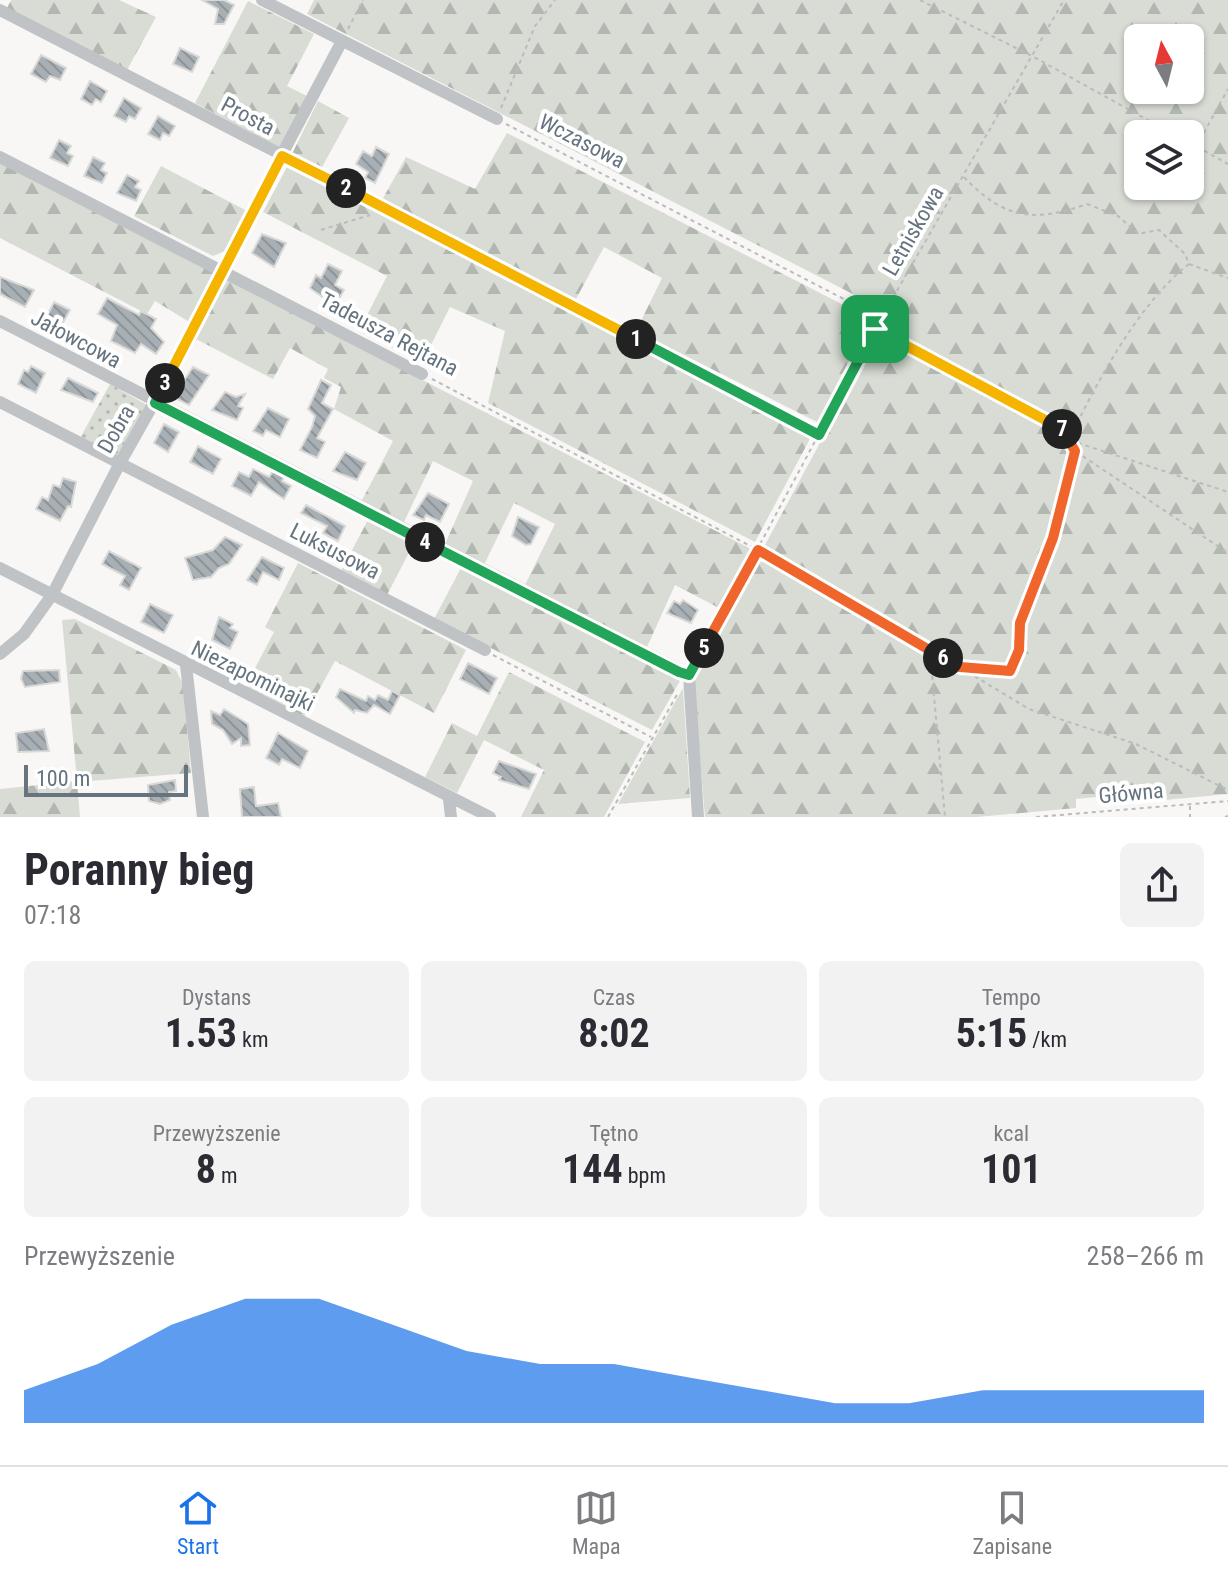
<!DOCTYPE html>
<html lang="pl">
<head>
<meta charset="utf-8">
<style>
  :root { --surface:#fff; --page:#f2f2f3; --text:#2b2b33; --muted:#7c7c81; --line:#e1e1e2; --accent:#1a73e8 }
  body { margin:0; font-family:"Roboto Condensed",sans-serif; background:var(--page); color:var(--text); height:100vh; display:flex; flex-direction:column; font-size:30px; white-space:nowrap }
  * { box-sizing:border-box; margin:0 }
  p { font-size:26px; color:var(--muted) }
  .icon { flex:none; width:44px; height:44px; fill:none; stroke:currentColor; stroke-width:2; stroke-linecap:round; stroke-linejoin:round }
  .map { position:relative; height:817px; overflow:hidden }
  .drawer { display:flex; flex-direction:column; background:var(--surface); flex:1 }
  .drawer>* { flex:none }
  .needle { width:52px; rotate:353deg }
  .fabs { position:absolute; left:1124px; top:24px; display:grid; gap:16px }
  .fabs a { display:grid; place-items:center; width:80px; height:80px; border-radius:12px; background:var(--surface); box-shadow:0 2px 6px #0004; font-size:40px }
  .scale { position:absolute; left:24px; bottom:20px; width:164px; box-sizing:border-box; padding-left:8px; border:4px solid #65747e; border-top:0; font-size:22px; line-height:28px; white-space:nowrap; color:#65747e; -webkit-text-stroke:6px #fff; paint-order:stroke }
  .pin { position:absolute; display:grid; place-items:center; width:68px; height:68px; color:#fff; margin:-34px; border-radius:16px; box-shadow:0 4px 12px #0006 }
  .km { position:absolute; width:40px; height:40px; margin:-20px; border-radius:50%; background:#222; color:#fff; font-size:22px; line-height:40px; text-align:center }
  .round { display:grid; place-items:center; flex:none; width:84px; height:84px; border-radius:12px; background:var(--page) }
  .summary { display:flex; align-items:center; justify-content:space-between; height:136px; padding:0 24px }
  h1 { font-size:44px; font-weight:700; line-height:60px }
  .stats { display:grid; grid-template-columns:repeat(3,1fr); gap:12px; height:136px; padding:8px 24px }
  .stats div { display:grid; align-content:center; border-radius:12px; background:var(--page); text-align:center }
  .stats b { font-size:40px; font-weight:700 }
  .stats small { font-size:22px; font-weight:400 }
  .stats p { font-size:22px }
  .chart { height:224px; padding:16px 24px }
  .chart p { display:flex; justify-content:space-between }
  .chart svg { width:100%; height:144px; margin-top:8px; fill:var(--accent); opacity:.7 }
  .tabs { display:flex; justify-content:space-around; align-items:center; height:112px; border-top:2px solid var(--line); background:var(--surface); font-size:22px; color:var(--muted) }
  .tabs a { display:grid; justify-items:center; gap:4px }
  .tabs .current { color:var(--accent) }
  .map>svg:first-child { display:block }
  .grass { fill:url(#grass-dots) }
  .forest { fill:url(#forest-firs); fill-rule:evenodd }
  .building { fill:url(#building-back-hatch); stroke:#d9d9d7; stroke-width:2 }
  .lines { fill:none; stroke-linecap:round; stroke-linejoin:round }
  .path { stroke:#b9bcbe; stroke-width:2; stroke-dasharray:4 4; stroke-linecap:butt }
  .street { stroke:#bfc3c6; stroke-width:12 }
  .split-1-casing { stroke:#fff; stroke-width:16 }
  .split-2-casing { stroke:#fff; stroke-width:16 }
  .split-3-casing { stroke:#fff; stroke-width:16 }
  .split-4-casing { stroke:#fff; stroke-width:16 }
  .split-5-casing { stroke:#fff; stroke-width:16 }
  .split-6-casing { stroke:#fff; stroke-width:16 }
  .split-7-casing { stroke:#fff; stroke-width:16 }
  .split-8-casing { stroke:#fff; stroke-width:16 }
  .split-1 { stroke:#22a559; stroke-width:10 }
  .split-2 { stroke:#f5b400; stroke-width:10 }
  .split-3 { stroke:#f5b400; stroke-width:10 }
  .split-4 { stroke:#22a559; stroke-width:10 }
  .split-5 { stroke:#22a559; stroke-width:10 }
  .split-6 { stroke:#f0652b; stroke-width:10 }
  .split-7 { stroke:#f0652b; stroke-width:10 }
  .split-8 { stroke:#f5b400; stroke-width:10 }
  .labels { text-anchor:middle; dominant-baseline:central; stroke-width:8; stroke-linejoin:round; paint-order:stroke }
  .street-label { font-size:22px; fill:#65747e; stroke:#fff }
</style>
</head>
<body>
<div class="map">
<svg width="1228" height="817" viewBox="0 0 1228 817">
  <defs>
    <pattern id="grass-dots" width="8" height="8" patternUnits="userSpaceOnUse" patternTransform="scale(2)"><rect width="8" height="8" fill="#d8dcd4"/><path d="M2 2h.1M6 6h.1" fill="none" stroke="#b3b7b1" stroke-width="1.8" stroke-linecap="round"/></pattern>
    <pattern id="forest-firs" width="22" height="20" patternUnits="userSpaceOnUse" patternTransform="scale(2)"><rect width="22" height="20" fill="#d8dcd4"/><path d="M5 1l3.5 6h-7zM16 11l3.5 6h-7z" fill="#b3b7b1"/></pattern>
    <pattern id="building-back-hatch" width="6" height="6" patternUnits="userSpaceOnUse" patternTransform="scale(2)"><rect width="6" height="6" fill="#a9b0b5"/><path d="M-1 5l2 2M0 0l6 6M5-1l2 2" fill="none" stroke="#8d9498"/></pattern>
  </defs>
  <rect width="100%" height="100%" fill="#f8f7f5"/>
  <!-- grass -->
  <path class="grass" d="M110,384L147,405L118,457L80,438Z"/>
  <!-- forest -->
  <path class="forest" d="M11,0H119L156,17L127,70L7,8Z
    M314,0H1228V794L1155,801L1139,796L1117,795L1076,799V808L977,817H705L694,689L696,673L884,324L882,309L307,14ZM1138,38H1190V90H1138ZM1138,134H1190V186H1138Z
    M248,1L314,34L287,86L307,96L280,148L195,103Z
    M318,101L349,118L321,169L292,154Z
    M507,133L865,316L870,328L819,423L636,331L662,278L604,247L576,299L382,200L406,157L475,189Z
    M0,163L215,273L191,323L155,301L147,314L0,238Z
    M161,166L247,211L225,251L213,256L134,216Z
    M287,167L812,435L755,542L488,403L505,331L450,307L422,363L359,331L387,276L263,212Z
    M226,279L751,549L719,608L675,585L647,647L525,585L555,524L514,503L484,565L445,544L473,481L433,461L404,522L361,502L393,441L334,409L341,387L324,378L328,369L290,348L273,379L196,339Z
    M369,518L415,541L387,595L341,571Z
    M298,563L466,650L434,713L335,661L304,717L245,687L274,632L265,627Z
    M462,566L681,679L652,730L434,619Z
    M75,619L176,670L183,684L191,773L77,782L80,817H0V789L77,781L62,620Z
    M509,672L645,742L604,817H521L544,770L484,740L457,793L425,777L452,723L477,736Z
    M683,688L690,798L618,804Z"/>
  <!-- building -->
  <path class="building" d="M202,0H224L234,5L224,24H215L218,9Z
    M180,48L199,57L192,72L173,64Z
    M41,55L66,68L60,80L50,76L46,82L31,74Z
    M90,81L107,91L101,102L96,99L92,105L81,99Z
    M124,98L141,108L135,119L129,116L126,122L114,116Z
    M158,116L175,126L169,136L163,133L160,140L148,134Z
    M59,140L71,146L67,153L73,156L68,166L50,158Z
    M376,147L389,154L375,183L365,178L368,172L356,164L363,151L372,156Z
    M93,157L105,163L101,170L107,173L102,183L84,176Z
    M127,175L139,181L135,187L141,190L136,201L117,193Z
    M262,234L286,243L274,267L252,253Z
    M328,264L342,271L335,285L344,290L335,306L310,288L316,275L321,278Z
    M0,277L34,290L25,307L0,294Z
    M107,298L139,315L141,311L156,319L151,328L164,342L156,354L141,344L135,353L111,341L117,325L98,314Z
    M54,302L70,310L60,328L45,320Z
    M31,366L45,373L36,393L18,384L24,370L28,372Z
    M193,367L209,375L189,405L173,397Z
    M68,378L98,393L93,402L61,390Z
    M321,380L331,385L322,403L333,409L317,438L325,442L317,458L300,450L312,427L315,416L308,409Z
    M225,392L236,397L245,394L238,406L243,408L237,420L212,410Z
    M268,408L289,419L280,437L266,430L263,436L253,431Z
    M164,424L179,432L168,452L154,443Z
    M198,446L221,459L213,474L190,462Z
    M345,452L366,463L357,480L333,471Z
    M253,469L269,477L273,471L284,477L282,481L291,486L284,499L259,482L251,496L232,486L239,472L249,477Z
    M63,478L76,482L71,507L68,506L60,521L36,509L42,497L48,500L53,485L60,487Z
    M428,493L449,504L440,522L426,515L424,520L413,515Z
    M306,505L345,526L338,541L323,533L327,526L301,513Z
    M518,517L539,527L531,544L526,545L512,536Z
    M225,537L242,545L229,564L219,568L211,577L193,580L185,558L213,550Z
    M109,551L141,568L129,590L120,585L125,576L102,564Z
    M262,557L284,568L279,580L263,572L257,585L247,580Z
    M683,600L698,610L691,623L667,613L674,601L680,604Z
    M150,604L173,615L164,633L141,622Z
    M219,617L233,624L230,628L238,632L230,649L212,640Z
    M468,663L497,678L489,694L460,679Z
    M59,670L60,682L25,687L21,679L23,671Z
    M340,689L366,701L368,696L375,700L378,695L388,700L392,691L400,695L390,714L374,705L367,713L355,710L354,713L336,697Z
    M224,709L248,724L250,745L241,746V738L232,744L223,730L212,724L211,711L220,715Z
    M44,729L49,751L18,752L16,733Z
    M278,733L308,751L300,768L282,759L279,765L266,758Z
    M499,761L536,774L529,789L499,780L501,777L493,773Z
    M175,780L176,791L169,792L170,800L160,804L149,801L148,785Z
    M254,787L256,806L278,803L281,817H242L240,789Z"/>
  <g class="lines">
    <!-- path -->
    <path class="path" d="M920,0L1032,56L1173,134
      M348,29L363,0
      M501,108L535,26L555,0
      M506,124L865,310L878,322
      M1190,143L1228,164
      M1196,147L1228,89
      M964,177C1004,219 1033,223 1087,204L1118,216L1138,234L1159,230L1185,254L1189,264L1228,278
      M398,215L818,434
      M321,230L370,215
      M1189,264C1139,303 1096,383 1069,440L1228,492
      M875,329L1038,418L1061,426L1075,451L1228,553
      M432,379L758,550L960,667L1010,671L1019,650L1020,623L1053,538L1075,451
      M930,652L945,817
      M493,655L651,737
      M696,664L875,329L1064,0
      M961,668L1029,709L1136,744L1228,790
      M1190,806V817
      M608,817L678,693
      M1036,817L1228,801
      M1225,817L1228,816"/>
    <!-- street -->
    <path class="street" d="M262,0L497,119
      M0,10L387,209
      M0,157L422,374
      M0,321L689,675L698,817
      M0,402L485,650
      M0,568L490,817
      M0,654L24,634L52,595L120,463L191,337L235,243L342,41
      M186,665L203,817
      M449,799L451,817"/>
  </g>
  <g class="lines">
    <defs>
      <path id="split-1" d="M636,339L819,435L875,329"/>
      <path id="split-2" d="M346,188L636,339"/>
      <path id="split-3" d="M165,383L282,156L346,188"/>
      <path id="split-4" d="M165,383L155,403L425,542"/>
      <path id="split-5" d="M425,542L679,672L689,675L704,648"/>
      <path id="split-6" d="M704,648L758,550L943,658"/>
      <path id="split-7" d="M943,658L960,667L1010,671L1019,650L1020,623L1053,538L1075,451L1062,429"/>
      <path id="split-8" d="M875,329L1062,429"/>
    </defs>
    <!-- split-1 casing -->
    <use href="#split-1" class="split-1-casing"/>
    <!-- split-2 casing -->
    <use href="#split-2" class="split-2-casing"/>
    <!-- split-3 casing -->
    <use href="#split-3" class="split-3-casing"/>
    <!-- split-4 casing -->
    <use href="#split-4" class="split-4-casing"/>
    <!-- split-5 casing -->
    <use href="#split-5" class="split-5-casing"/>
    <!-- split-6 casing -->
    <use href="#split-6" class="split-6-casing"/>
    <!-- split-7 casing -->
    <use href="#split-7" class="split-7-casing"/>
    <!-- split-8 casing -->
    <use href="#split-8" class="split-8-casing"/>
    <!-- split-1 -->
    <use href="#split-1" class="split-1"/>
    <!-- split-2 -->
    <use href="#split-2" class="split-2"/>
    <!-- split-3 -->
    <use href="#split-3" class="split-3"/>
    <!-- split-4 -->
    <use href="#split-4" class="split-4"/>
    <!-- split-5 -->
    <use href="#split-5" class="split-5"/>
    <!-- split-6 -->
    <use href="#split-6" class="split-6"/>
    <!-- split-7 -->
    <use href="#split-7" class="split-7"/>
    <!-- split-8 -->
    <use href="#split-8" class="split-8"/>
  </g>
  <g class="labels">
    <!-- street labels -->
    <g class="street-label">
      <text transform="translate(248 116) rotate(28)">Prosta</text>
      <text transform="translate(582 141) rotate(27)">Wczasowa</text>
      <text transform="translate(913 231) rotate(-60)">Letniskowa</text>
      <text transform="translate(389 334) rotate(28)">Tadeusza Rejtana</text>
      <text transform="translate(76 339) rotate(28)">Jałowcowa</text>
      <text transform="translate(116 429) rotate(-60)">Dobra</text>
      <text transform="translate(335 551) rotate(27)">Luksusowa</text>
      <text transform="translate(253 676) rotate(26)">Niezapominajki</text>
      <text transform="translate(1131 793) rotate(-5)">Główna</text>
    </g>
  </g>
</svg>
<div class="fabs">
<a><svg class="needle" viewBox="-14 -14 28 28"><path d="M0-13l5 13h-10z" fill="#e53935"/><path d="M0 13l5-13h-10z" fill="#7c7c81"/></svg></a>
<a><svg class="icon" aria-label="layers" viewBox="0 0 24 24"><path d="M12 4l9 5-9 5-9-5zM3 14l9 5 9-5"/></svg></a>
</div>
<div class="scale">100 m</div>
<div class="pin" style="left:875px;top:329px;background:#1e9e55"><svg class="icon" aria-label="arrive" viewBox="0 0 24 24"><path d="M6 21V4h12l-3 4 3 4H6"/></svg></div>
<b class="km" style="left:636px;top:339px">1</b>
<b class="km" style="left:346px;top:188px">2</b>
<b class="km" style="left:165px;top:383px">3</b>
<b class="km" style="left:425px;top:542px">4</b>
<b class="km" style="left:704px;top:648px">5</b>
<b class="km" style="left:943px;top:658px">6</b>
<b class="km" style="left:1062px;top:429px">7</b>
</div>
<section class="drawer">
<div class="summary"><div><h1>Poranny bieg</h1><p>07:18</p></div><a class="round"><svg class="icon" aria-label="share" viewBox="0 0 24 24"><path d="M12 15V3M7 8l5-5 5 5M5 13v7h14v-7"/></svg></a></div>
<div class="stats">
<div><p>Dystans</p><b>1.53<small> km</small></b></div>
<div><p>Czas</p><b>8:02</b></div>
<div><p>Tempo</p><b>5:15<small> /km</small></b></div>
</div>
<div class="stats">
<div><p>Przewyższenie</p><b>8<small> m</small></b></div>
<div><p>Tętno</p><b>144<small> bpm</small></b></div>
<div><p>kcal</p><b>101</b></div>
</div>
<div class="chart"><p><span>Przewyższenie</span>258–266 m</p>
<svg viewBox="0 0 160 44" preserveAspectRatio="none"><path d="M0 44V34L10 26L20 14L30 6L40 6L50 14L60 22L70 26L80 26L90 30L100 34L110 38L120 38L130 34L140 34L150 34L160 34V44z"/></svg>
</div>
</section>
<nav class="tabs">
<a class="current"><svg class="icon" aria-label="home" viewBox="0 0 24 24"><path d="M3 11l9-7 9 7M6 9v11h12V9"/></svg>Start</a>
<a><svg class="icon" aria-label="map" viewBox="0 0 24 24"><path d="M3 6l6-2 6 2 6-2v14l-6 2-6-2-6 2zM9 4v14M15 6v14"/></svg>Mapa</a>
<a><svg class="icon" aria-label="saved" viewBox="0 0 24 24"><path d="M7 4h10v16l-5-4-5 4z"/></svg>Zapisane</a>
</nav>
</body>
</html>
